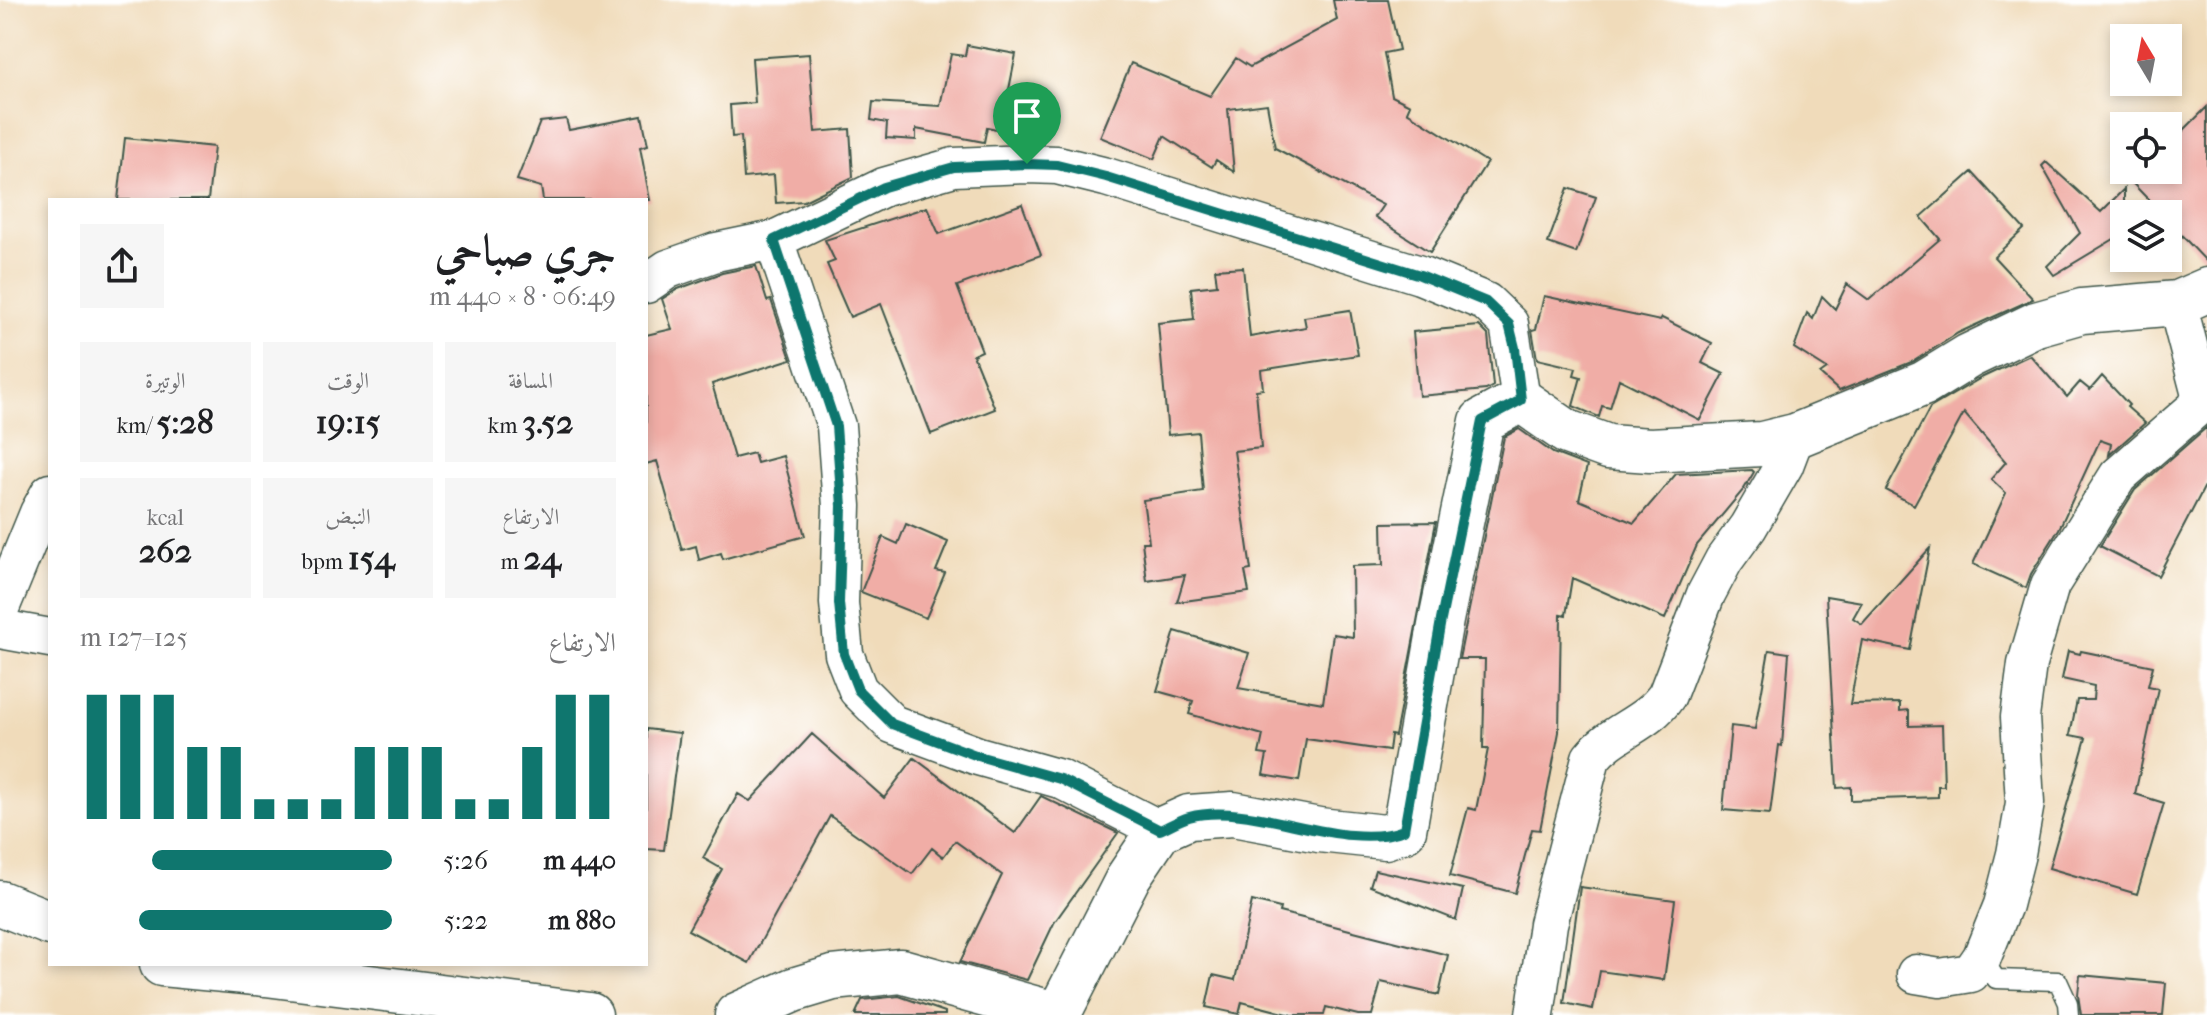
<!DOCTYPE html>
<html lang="ar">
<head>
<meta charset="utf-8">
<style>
  :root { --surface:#fff; --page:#f6f6f6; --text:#202124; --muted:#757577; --accent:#0f766e }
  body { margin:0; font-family:"IM FELL French Canon",Amiri,serif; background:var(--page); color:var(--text); direction:rtl; height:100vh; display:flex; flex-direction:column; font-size:30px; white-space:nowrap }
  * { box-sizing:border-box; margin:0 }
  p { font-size:26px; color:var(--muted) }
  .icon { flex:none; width:44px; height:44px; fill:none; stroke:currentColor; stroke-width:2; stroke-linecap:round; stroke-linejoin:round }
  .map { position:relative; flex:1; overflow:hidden; direction:ltr }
  .sheet { position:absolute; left:48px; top:198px; width:600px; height:768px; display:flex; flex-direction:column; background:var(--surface); border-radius:0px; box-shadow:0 4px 12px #0003; direction:rtl }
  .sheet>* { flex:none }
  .needle { width:52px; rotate:350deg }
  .tools { position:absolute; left:2110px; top:24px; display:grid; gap:16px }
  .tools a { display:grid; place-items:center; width:72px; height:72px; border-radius:0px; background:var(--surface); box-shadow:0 4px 12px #0003; font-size:40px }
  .pin { position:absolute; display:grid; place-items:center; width:68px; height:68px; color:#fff; margin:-82px -34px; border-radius:50% 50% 50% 0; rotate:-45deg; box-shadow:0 0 8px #0007 }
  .pin .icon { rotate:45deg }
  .round { display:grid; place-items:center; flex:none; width:84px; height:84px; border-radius:0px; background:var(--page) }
  .headline { display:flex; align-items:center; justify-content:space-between; height:136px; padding:0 32px }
  h1 { font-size:44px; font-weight:700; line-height:60px }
  .figures { display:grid; grid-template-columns:repeat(3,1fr); gap:12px; height:136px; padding:8px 32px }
  .figures div { display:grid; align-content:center; border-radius:0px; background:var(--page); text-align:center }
  .figures b { font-size:34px; font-weight:700 }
  .figures small { font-size:22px; font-weight:400 }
  .figures p { font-size:22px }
  .chart { height:224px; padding:16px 32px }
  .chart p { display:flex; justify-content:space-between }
  .chart svg { width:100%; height:144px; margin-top:8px; stroke:var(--accent); stroke-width:6 }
  ul { padding:0 32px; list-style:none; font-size:26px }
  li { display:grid; grid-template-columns:128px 96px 1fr; align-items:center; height:60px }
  li i { height:20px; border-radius:10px; background:var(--accent) }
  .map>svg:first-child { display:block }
  .building { fill:#f0ada6 }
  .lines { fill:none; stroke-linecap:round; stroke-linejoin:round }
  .service-casing { stroke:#3e5548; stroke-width:21 }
  .minor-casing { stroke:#3e5548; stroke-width:41 }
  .tertiary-casing { stroke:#3e5548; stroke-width:47 }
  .service { stroke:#fff; stroke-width:18 }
  .minor { stroke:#fff; stroke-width:38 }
  .tertiary { stroke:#fff; stroke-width:44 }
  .route-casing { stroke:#fff; stroke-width:16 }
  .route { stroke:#0f766e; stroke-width:10 }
</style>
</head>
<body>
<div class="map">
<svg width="2207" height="1015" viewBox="0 0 2207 1015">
  <rect width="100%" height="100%" fill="#fff"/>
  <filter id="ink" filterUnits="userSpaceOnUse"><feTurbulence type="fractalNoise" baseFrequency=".0125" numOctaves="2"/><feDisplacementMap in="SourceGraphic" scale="16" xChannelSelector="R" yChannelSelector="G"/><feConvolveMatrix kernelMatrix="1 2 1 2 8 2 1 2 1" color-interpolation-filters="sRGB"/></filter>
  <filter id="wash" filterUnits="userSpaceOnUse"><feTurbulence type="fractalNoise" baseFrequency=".006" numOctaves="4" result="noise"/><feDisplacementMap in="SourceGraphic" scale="32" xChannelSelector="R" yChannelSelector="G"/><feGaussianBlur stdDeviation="1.8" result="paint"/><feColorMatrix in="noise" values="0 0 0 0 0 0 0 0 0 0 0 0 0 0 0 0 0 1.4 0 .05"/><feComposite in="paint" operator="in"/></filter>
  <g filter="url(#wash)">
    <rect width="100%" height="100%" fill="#f0dbba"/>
    <g id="blocks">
      <!-- building -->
      <path class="building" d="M1333,0H1388L1399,50L1384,53L1392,96L1410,105L1407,112L1487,162L1430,252L1375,217L1383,205L1275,148L1267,104L1228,109L1234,172L1216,160L1212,167L1164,136L1154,159L1100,137L1131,63L1210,96L1236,58L1250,67L1337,20Z
        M967,45L1016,54L1001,130L987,127L984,142L916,129V140L886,138L887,123L871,120L873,102L940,106L951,54L965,56Z
        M809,54L815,132L850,129L853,177L804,201L776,203L774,175L744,178L741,136L732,137L730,105L755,103L752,58Z
        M2207,107V262L2168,221V214H2162L2120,170H2168V146Z
        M642,116L648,145L640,147L650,200H543L541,187L517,180L540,122L566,119L569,130Z
        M125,138L214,147L208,200H118Z
        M2046,162L2101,212L2124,189V233L2054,275L2047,266L2080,233L2042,166Z
        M1972,172L2024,229L1994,257L2033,299L1958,333L1914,361L1839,391L1820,374L1827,369L1794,348L1807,313L1813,319L1822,296L1835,309L1847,284L1869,300L1940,239L1921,217Z
        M1568,188L1596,197L1576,253L1548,243Z
        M1022,204L1041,255L957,286L982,351L973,355L995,409L931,434L881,304L850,317L827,264L835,261L825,240L927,207L939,234Z
        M756,266L767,301L771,300L791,359L712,384L734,458L754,453L757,463L783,456L805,536L723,559L721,553L699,560L696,546L682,550L657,461L646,464V335L672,329L662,299L678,289L722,273Z
        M1243,267L1250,337L1306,327L1304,317L1350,310L1358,355L1261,370L1263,389L1256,390L1261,448L1234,451L1251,570L1245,571L1249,592L1177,602L1185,575L1147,581L1142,542H1149L1143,500L1203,491L1198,432L1168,435L1158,323L1194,319L1191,288L1217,285L1215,269Z
        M1544,296L1660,321L1662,318L1712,343L1702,363L1724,374L1700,420L1619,379L1610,408L1602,406L1599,417L1573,406L1581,377L1574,375L1576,368L1537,359L1532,330L1536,329Z
        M1479,326L1488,335L1493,386L1486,390L1419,396L1413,332Z
        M2030,355L2067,397L2080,382L2090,390L2102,376L2129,405L2127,407L2145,423L2109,455L2111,444L2100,440L2059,529L2031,574L2026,588L1973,564L2006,493L1991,479L2006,462L1964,413L1914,505L1886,490L1930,408L1981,378Z
        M2207,427V482L2158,576L2100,546L2135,490Z
        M1519,429L1553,453L1587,466L1579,500L1634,523L1676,474L1752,470L1754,472L1744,489L1697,545L1665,619L1572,578L1566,615L1561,614L1559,732L1540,830L1532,829L1515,893L1450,876L1468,808L1476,810L1488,749H1483L1485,659H1459L1504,437Z
        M1436,522L1395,736L1391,735L1389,751L1306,739L1299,781L1263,775L1267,755L1259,754L1263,735L1189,714L1193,701L1157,691L1175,631L1249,653L1238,688L1323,703L1333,634L1353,637L1352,566L1383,565L1382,523Z
        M906,524L948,542L936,571L945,573L926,618L861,592L883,537L898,544Z
        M1930,548L1910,650L1862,640L1850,704L1900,703V711L1909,710V726L1942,725L1944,786H1938V797L1851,800V787L1837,788L1826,596L1862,602L1853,618L1862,624Z
        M1769,650L1789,653L1782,746L1779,745L1770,814L1723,810L1731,726L1755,729Z
        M2068,651L2080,654L2081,651L2153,666L2148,686L2158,688L2135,794L2164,803L2137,894L2049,868L2086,738L2070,735L2077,700H2093L2094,686L2062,679Z
        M646,729L680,733L664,850L646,849Z
        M812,734L884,798L914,758L1015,833L1041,796L1118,833L1054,923L1027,980L960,962L1002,875L955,841L943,857L932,848L912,874L830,816L749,963L688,930L722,869L703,858L738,794L750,801Z
        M1375,870L1463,889L1456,920L1370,886Z
        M1580,887L1675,900L1664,980L1600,971L1593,1009L1564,1003Z
        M1252,901L1280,908L1279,912L1448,955L1439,995L1381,982L1372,1015H1358L1326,1007L1324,1015H1292L1242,1002L1239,1014L1206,1007L1213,975L1235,980Z
        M2080,975L2166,983L2163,1015H2081L2078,995Z
        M899,996L945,1012V1015H855L862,1000Z"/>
    </g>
  </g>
  <g filter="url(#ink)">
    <use href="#blocks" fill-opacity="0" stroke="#3e5548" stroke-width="2"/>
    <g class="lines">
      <defs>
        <path id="service" d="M1982,957L1996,979L2058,981L2068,1003L2069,1015"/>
        <path id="minor" d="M774,240L836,426L842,506L839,603L844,654L858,690L892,724L978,756L1060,779L1160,830
          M646,284L668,269L716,252L774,240L884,187L954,167L1027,164L1057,165L1106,177L1420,275L1486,302L1509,324L1521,400
          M0,608L39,513L50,493
          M0,629L50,638
          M1916,974L1940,978L1971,973L1982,957L2003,905L2016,854L2025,803L2020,717L2027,664L2050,585L2118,476L2197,407L2201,395L2177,303
          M1535,1015L1548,924L1591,758C1612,731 1648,724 1667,695L1706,594L1724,560L1748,527L1784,465L1795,436"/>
        <path id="tertiary" d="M0,903L50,923
          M162,964L266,974L590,1015
          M737,1015L793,990L833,978L901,971L1058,1015L1129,876L1160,830L1189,817L1233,814L1319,830L1385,837L1404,830L1441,620L1482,421L1521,400L1567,432L1608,447L1650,450L1762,444L1795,436L1925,383L1969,356L2036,324L2082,311L2177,303L2207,290"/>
      </defs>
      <!-- service casing -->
      <use href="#service" class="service-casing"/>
      <!-- minor casing -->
      <use href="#minor" class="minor-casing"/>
      <!-- tertiary casing -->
      <use href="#tertiary" class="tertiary-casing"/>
      <!-- service -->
      <use href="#service" class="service"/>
      <!-- minor -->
      <use href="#minor" class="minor"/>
      <!-- tertiary -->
      <use href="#tertiary" class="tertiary"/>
    </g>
  </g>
  <g class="lines" filter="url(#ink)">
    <defs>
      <path id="route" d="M1027,164L1057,165L1106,177L1420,275L1486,302L1509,324L1515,348L1521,400L1482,421L1441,620L1404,830C1342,853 1254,800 1189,817C1179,820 1169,826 1160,830L1060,779L978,756L892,724L858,690L844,654L839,603L842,506L836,426L774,240L884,187L954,167Z"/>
    </defs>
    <!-- route casing -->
    <use href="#route" class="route-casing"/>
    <!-- route -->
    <use href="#route" class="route"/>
  </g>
</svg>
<div class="tools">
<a><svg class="needle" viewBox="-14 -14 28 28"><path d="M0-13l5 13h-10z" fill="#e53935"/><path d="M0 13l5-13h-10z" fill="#757577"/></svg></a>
<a><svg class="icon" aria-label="locate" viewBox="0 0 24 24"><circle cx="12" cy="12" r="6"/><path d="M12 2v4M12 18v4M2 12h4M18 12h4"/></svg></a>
<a><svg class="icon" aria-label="layers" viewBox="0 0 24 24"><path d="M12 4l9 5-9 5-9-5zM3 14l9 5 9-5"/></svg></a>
</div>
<div class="pin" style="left:1027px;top:164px;background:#1e9e55"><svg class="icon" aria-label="arrive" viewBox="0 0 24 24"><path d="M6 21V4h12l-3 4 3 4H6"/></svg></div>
<section class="sheet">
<div class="headline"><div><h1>جري صباحي</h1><p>06:49 · 8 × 440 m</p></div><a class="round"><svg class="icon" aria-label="share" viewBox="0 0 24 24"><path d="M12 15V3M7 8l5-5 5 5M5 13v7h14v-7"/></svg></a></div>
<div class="figures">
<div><p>المسافة</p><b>3.52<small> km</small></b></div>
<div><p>الوقت</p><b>19:15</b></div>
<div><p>الوتيرة</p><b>5:28<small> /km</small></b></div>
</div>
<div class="figures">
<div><p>الارتفاع</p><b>24<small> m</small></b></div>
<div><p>النبض</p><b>154<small> bpm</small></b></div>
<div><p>kcal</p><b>262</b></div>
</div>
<div class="chart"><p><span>الارتفاع</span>125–127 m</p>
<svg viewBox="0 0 160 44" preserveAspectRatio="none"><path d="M5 44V6M15 44V6M25 44V6M35 44V22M45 44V22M55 44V38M65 44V38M75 44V38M85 44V22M95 44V22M105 44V22M115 44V38M125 44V38M135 44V22M145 44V6M155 44V6"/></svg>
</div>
<ul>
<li><b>440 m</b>5:26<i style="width:77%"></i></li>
<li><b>880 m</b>5:22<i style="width:81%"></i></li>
</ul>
</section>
</div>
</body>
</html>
